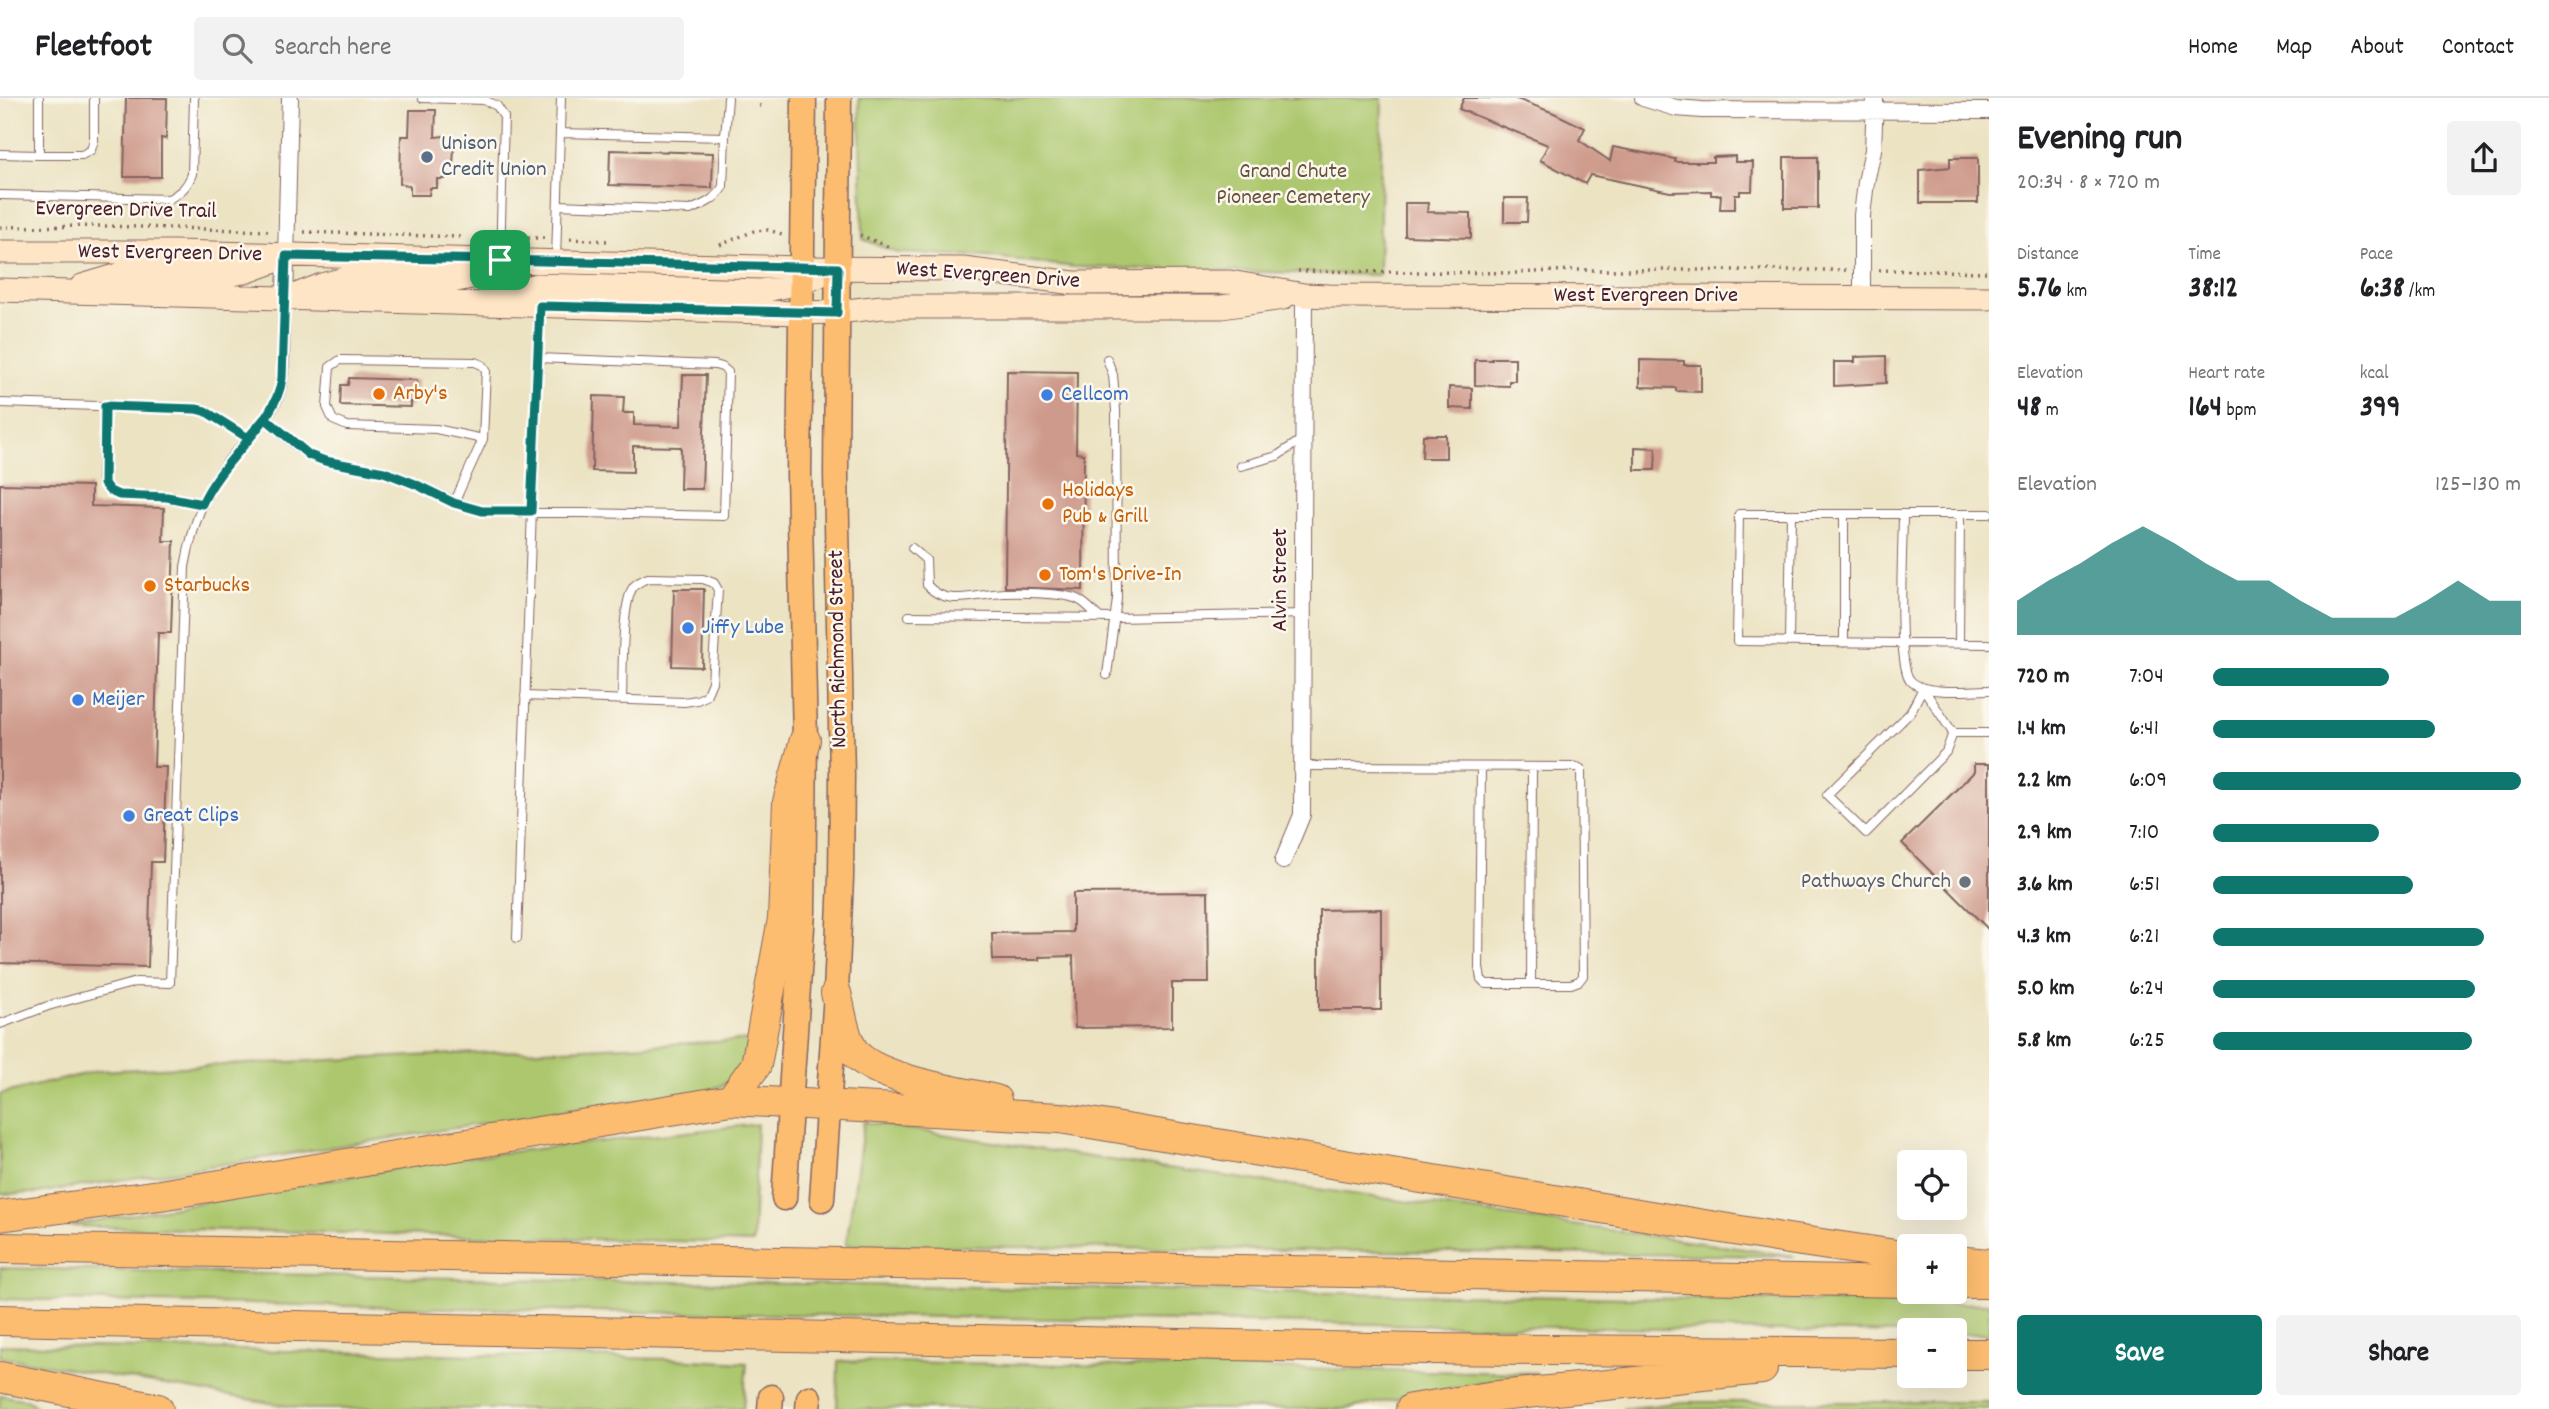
<!DOCTYPE html>
<html lang="en">
<head>
<meta charset="utf-8">
<style>
  :root { --surface:#fff; --page:#f2f2f2; --text:#202124; --muted:#757577; --line:#e0e0e0; --accent:#0f766e }
  body { margin:0; font-family:Dekko,sans-serif; background:var(--page); color:var(--text); height:100vh; display:flex; flex-direction:column; font-size:26px; white-space:nowrap }
  * { box-sizing:border-box; margin:0 }
  p { font-size:23px; color:var(--muted) }
  .icon { flex:none; width:38px; height:38px; fill:none; stroke:currentColor; stroke-width:2; stroke-linecap:round; stroke-linejoin:round }
  .map { position:relative; flex:1; overflow:hidden }
  .drawer { display:flex; flex-direction:column; background:var(--surface); width:560px }
  .drawer>* { flex:none }
  .controls { position:absolute; left:1897px; top:1052px; display:grid; gap:14px }
  .controls a { display:grid; place-items:center; width:70px; height:70px; border-radius:7px; background:var(--surface); box-shadow:0 7px 28px #0002; font-size:35px }
  .pin { position:absolute; display:grid; place-items:center; width:60px; height:60px; color:#fff; margin:-30px; border-radius:14px; box-shadow:0 4px 10px #0006 }
  .round { display:grid; place-items:center; flex:none; width:74px; height:74px; border-radius:7px; background:var(--page) }
  .head { display:flex; align-items:center; justify-content:space-between; height:119px; padding:0 28px }
  h1 { font-size:38px; font-weight:800; line-height:52px }
  .figures { display:grid; grid-template-columns:repeat(3,1fr); gap:10px; height:119px; padding:7px 28px }
  .figures div { display:grid; align-content:center }
  .figures b { font-size:30px; font-weight:800 }
  .figures small { font-size:19px; font-weight:400 }
  .figures p { font-size:19px }
  .chart { height:196px; padding:14px 28px }
  .chart p { display:flex; justify-content:space-between }
  .chart svg { width:100%; height:126px; margin-top:7px; fill:var(--accent); opacity:.7 }
  .button { display:flex; gap:14px; margin-top:auto; padding:14px 28px }
  .button a { flex:1; height:80px; border-radius:7px; background:var(--accent); color:#fff; font-size:28px; font-weight:800; line-height:80px; text-align:center }
  .button a+a { background:var(--page); color:var(--text) }
  ul { padding:0 28px; list-style:none; font-size:23px }
  li { display:grid; grid-template-columns:112px 84px 1fr; align-items:center; height:52px }
  li i { height:18px; border-radius:9px; background:var(--accent) }
  header { display:flex; align-items:center; gap:42px; box-sizing:border-box; height:98px; padding:0 35px; background:var(--surface); border-bottom:2px solid var(--line) }
  header strong { font-size:33px }
  nav { display:flex; gap:38px; margin-inline-start:auto; font-size:24px }
  .search { width:490px; height:63px; background:var(--page); display:flex; align-items:center; gap:18px; box-sizing:border-box; padding:0 24px; border-radius:7px; color:var(--muted); font-size:26px }
  main { display:flex; flex:1; min-height:0 }
  .map>svg:first-child { display:block }
  .green { fill:#acc76d; stroke:#7b734c; stroke-width:2 }
  .building { fill:#ce9a8b }
  .lines { fill:none; stroke-linecap:round; stroke-linejoin:round }
  .lane-casing { stroke:#836460; stroke-width:10 }
  .street-casing { stroke:#836460; stroke-width:18 }
  .secondary-casing { stroke:#836460; stroke-width:25 }
  .primary-casing { stroke:#836460; stroke-width:27 }
  .highway-casing { stroke:#836460; stroke-width:32 }
  .path { stroke:#836460; stroke-width:3.5; stroke-dasharray:2 5; stroke-linecap:butt }
  .lane { stroke:#fff; stroke-width:8 }
  .street { stroke:#fff; stroke-width:16 }
  .secondary { stroke:#fee5c5; stroke-width:23 }
  .primary { stroke:#fcbd6f; stroke-width:24 }
  .highway { stroke:#fcbd6f; stroke-width:30 }
  .route-casing { stroke:#fff; stroke-width:14 }
  .route { stroke:#0f766e; stroke-width:9 }
  .service-dot { fill:#5c6f8a; stroke:#fbf7ec; stroke-width:2.5 }
  .food-dot { fill:#e8710a; stroke:#fbf7ec; stroke-width:2.5 }
  .shop-dot { fill:#3f7fe0; stroke:#fbf7ec; stroke-width:2.5 }
  .worship-dot { fill:#6b7280; stroke:#fbf7ec; stroke-width:2.5 }
  .labels { text-anchor:middle; dominant-baseline:central; stroke-width:5; stroke-linejoin:round; paint-order:stroke }
  .service-label { font-size:23px; fill:#4e5e75; stroke:#fbf7ec; text-anchor:start }
  .park-label { font-size:23px; fill:#67513f; stroke:#fbf7ec }
  .street-label { font-size:23px; fill:#4a1f2b; stroke:#fbf7ec }
  .food-label { font-size:23px; fill:#c56008; stroke:#fbf7ec; text-anchor:start }
  .shop-label { font-size:23px; fill:#366cbe; stroke:#fbf7ec; text-anchor:start }
  .worship-label { font-size:23px; fill:#5b616d; stroke:#fbf7ec; text-anchor:end }
</style>
</head>
<body>
<header>
<strong>Fleetfoot</strong>
<div class="search"><svg class="icon" aria-label="search" viewBox="0 0 24 24"><circle cx="10" cy="10" r="6"/><path d="M15 15l6 6"/></svg>Search here</div>
<nav><a>Home</a><a>Map</a><a>About</a><a>Contact</a></nav>
</header>
<main>
<div class="map">
<svg width="1989" height="1311" viewBox="0 0 1989 1311">
  <rect width="100%" height="100%" fill="#fbf7ec"/>
  <filter id="ink" filterUnits="userSpaceOnUse"><feTurbulence type="fractalNoise" baseFrequency=".0143" numOctaves="2"/><feDisplacementMap in="SourceGraphic" scale="14" xChannelSelector="R" yChannelSelector="G"/><feConvolveMatrix kernelMatrix="1 2 1 2 8 2 1 2 1" color-interpolation-filters="sRGB"/></filter>
  <filter id="wash" filterUnits="userSpaceOnUse"><feTurbulence type="fractalNoise" baseFrequency=".00686" numOctaves="4" result="noise"/><feDisplacementMap in="SourceGraphic" scale="28" xChannelSelector="R" yChannelSelector="G"/><feGaussianBlur stdDeviation="1.57" result="paint"/><feColorMatrix in="noise" values="0 0 0 0 0 0 0 0 0 0 0 0 0 0 0 0 0 1.4 0 .05"/><feComposite in="paint" operator="in"/></filter>
  <g filter="url(#wash)">
    <rect width="100%" height="100%" fill="#ece3c3"/>
    <!-- green -->
    <path class="green" d="M859,0H1382L1379,177L1074,169L986,158L898,155L863,141Z
      M753,942C751,949 750,957 747,964C730,1002 653,1001 616,1005L37,1095L0,1096V996L97,973Z
      M864,1024L1103,1061L1794,1158L846,1147Z
      M757,1026L753,1145L65,1128L455,1060Z
      M0,1170L501,1181L1989,1206V1236H1955V1232H1909V1235L639,1214L0,1201Z
      M0,1247L672,1261L747,1265L743,1311H306L0,1259Z
      M838,1263L1537,1275L1345,1311H837Z
      M0,1297L28,1302L39,1311H0Z
      M1683,1304H1989V1311H1622Z"/>
    <g id="blocks">
      <!-- building -->
      <path class="building" d="M126,0H167L166,41L161,40V79H124Z
        M1464,0H1514L1554,15L1585,30L1579,42L1610,63L1613,49L1675,61V64H1713V59L1735,58V64H1753L1752,93H1740V97H1735V111H1720L1721,97H1711V93L1670,94L1590,77L1585,86L1540,62L1548,47L1459,11Z
        M410,12H436L435,39L445,38V49H454L453,68H445V81H437V90H430L429,97H410V88L400,86L401,38H409Z
        M610,52L713,55L712,90L609,87Z
        M1784,59H1818V110H1784Z
        M1950,60H1978V105H1920V72L1950,69Z
        M1504,100H1528L1527,124H1504Z
        M1405,105H1428L1427,114L1471,115V140L1405,138Z
        M1886,258V285L1834,288V264H1855V259Z
        M1492,260H1515V283H1509V288L1475,287V262H1492Z
        M1640,262L1684,263V267H1701V294L1676,293V290L1640,289Z
        M1007,273L1077,274L1076,355L1084,356L1083,492L1005,489Z
        M683,277H706L702,391H680L681,349L633,348V374L592,373L594,298L624,299L623,315H634V327L681,328Z
        M349,280L417,282L416,304H411V309L340,307L341,287H348Z
        M1449,289L1472,290V311L1449,310Z
        M1423,337H1446V360H1422Z
        M1635,349L1656,350L1655,372H1635Z
        M0,386L91,388V408L164,410L163,443H174L171,535H158L154,669H166L163,764H151L148,869L0,865Z
        M674,491H704L702,569L672,568Z
        M1974,666H1989V832L1902,745L1974,674Z
        M1208,794L1209,885H1172V929L1075,930L1073,858L1039,859V862H993L992,835L1073,834V795Z
        M1381,811V912H1319V812Z"/>
    </g>
  </g>
  <g filter="url(#ink)">
    <use href="#blocks" fill-opacity="0" stroke="#836460" stroke-width="2"/>
    <g class="lines">
      <defs>
        <path id="lane" d="M422,0L484,2L497,8L504,19L500,161
          M560,35L725,39L728,0
          M0,56L39,57V0
          M39,57H82L91,52L94,42V0
          M0,97L169,101C181,94 187,89 192,76L194,0
          M558,107L690,112C703,107 717,101 723,88L725,39
          M556,161L561,0
          M0,305L196,311L205,313L248,340
          M105,308L102,381L110,393L119,397L167,399L202,406
          M265,320C283,336 302,358 327,364C346,368 367,368 386,374C419,386 449,403 482,413L724,418L728,274L722,269L715,267L537,260
          M1241,368L1277,358L1304,340
          M454,405L483,341L486,272L482,267L475,264L340,262L330,269L327,309L333,322L347,328L436,331L483,341
          M1844,416V545
          M1903,416C1903,445 1896,565 1910,582C1924,598 1970,592 1989,592
          M1989,416H1739L1737,543L1989,546
          M912,450L926,462L927,487C945,508 970,498 993,496C1011,494 1065,494 1079,502C1087,506 1093,514 1100,520
          M909,518L1116,520L1304,516
          M1789,544L1791,416
          M1959,545L1960,416
          M1107,577L1117,501L1116,313L1113,277L1107,261
          M525,598L684,604L697,602L706,598L712,584L718,492L714,485L703,481L648,480C643,482 638,484 634,488C621,503 623,579 622,602
          M1953,635L1946,654L1866,735L1827,697L1910,615L1923,590L1953,635H1989
          M1302,668L1577,669L1581,671L1583,878L1579,883L1571,886H1486L1481,881L1479,870L1481,669
          M517,840L539,210
          M1531,886L1532,669
          M0,926L48,908L136,884L170,885L185,469C192,430 203,396 227,364C243,343 268,325 278,301C289,276 284,231 285,204"/>
        <path id="street" d="M1643,0L1676,10L1702,12L1989,13
          M1862,199V117L1866,84L1873,52L1875,0
          M285,201L290,0
          M1283,763L1302,717L1304,197"/>
        <path id="secondary" d="M0,154H174L802,170L963,171L1074,185L1230,184L1304,197L1329,198L1989,200
          M82,188L122,176L223,178L248,173L278,162
          M0,192L801,215L837,214L882,209H1222L1283,200
          M294,198L322,187L345,181L448,184L480,177L506,167
          M489,200L536,187L761,193L801,185L818,178"/>
        <path id="primary" d="M784,1100L803,814L805,642L799,377L804,0
          M822,1101L836,895L841,780L842,678L836,375L839,0
          M770,1311L771,1299
          M808,1311L809,1300"/>
        <path id="highway" d="M836,895C841,913 843,937 853,952C871,981 962,994 996,1002
          M731,1002L756,967L783,821L788,704L805,642
          M0,1118L160,1097L731,1002L1060,1020L1788,1141L1909,1159
          M0,1150L1909,1184
          M1955,1163L1989,1166
          M1955,1185H1989
          M0,1222L1425,1251L1909,1255
          M1955,1256H1989
          M0,1279L158,1311
          M1411,1311L1489,1299L1762,1271"/>
      </defs>
      <!-- lane casing -->
      <use href="#lane" class="lane-casing"/>
      <!-- street casing -->
      <use href="#street" class="street-casing"/>
      <!-- secondary casing -->
      <use href="#secondary" class="secondary-casing"/>
      <!-- primary casing -->
      <use href="#primary" class="primary-casing"/>
      <!-- highway casing -->
      <use href="#highway" class="highway-casing"/>
      <!-- path -->
      <path class="path" d="M759,8H765
        M0,129L105,128L272,133
        M304,134L461,139
        M860,137L892,150
        M514,140H545
        M570,141L608,143
        M720,147L754,133L768,132L782,136
        M1879,172L1989,174
        M1298,173L1516,175L1572,172H1847"/>
      <!-- lane -->
      <use href="#lane" class="lane"/>
      <!-- street -->
      <use href="#street" class="street"/>
      <!-- secondary -->
      <use href="#secondary" class="secondary"/>
      <!-- primary -->
      <use href="#primary" class="primary"/>
      <!-- highway -->
      <use href="#highway" class="highway"/>
    </g>
  </g>
  <g class="lines" filter="url(#ink)">
    <defs>
      <path id="route" d="M500,162L286,158L282,280C277,325 222,360 202,406L167,399L119,397L110,393L104,386L105,308L196,311L205,313L248,340L265,320L309,357L325,363L384,374L415,386L454,405L482,413H531L540,208L837,215L838,170L500,162"/>
    </defs>
    <!-- route casing -->
    <use href="#route" class="route-casing"/>
    <!-- route -->
    <use href="#route" class="route"/>
  </g>
  <!-- markers -->
  <circle class="service-dot" cx="427" cy="59" r="7"/>
  <g class="food-dot">
    <circle cx="379" cy="296" r="7"/>
    <circle cx="1048" cy="406" r="7"/>
    <circle cx="1045" cy="477" r="7"/>
    <circle cx="150" cy="488" r="7"/>
  </g>
  <g class="shop-dot">
    <circle cx="1047" cy="297" r="7"/>
    <circle cx="688" cy="530" r="7"/>
    <circle cx="78" cy="602" r="7"/>
    <circle cx="129" cy="718" r="7"/>
  </g>
  <circle class="worship-dot" cx="1965" cy="784" r="7"/>
  <g class="labels">
    <!-- service labels -->
    <g class="service-label">
      <text x="441" y="46">Unison<tspan x="441" dy="26">Credit Union</tspan></text>
    </g>
    <!-- park labels -->
    <g class="park-label">
      <text x="1293" y="74">Grand Chute<tspan x="1293" dy="26">Pioneer Cemetery</tspan></text>
    </g>
    <!-- street labels -->
    <g class="street-label">
      <text transform="translate(126 113) rotate(1)">Evergreen Drive Trail</text>
      <text transform="translate(170 156) rotate(1)">West Evergreen Drive</text>
      <text transform="translate(988 178) rotate(4)">West Evergreen Drive</text>
      <text x="1646" y="198">West Evergreen Drive</text>
      <text transform="translate(1281 482) rotate(-90)">Alvin Street</text>
      <text transform="translate(839 551) rotate(-91)">North Richmond Street</text>
    </g>
    <!-- food labels -->
    <g class="food-label">
      <text x="393" y="296">Arby's</text>
      <text x="1062" y="393">Holidays<tspan x="1062" dy="26">Pub &amp; Grill</tspan></text>
      <text x="1059" y="477">Tom's Drive-In</text>
      <text x="164" y="488">Starbucks</text>
    </g>
    <!-- shop labels -->
    <g class="shop-label">
      <text x="1061" y="297">Cellcom</text>
      <text x="702" y="530">Jiffy Lube</text>
      <text x="92" y="602">Meijer</text>
      <text x="143" y="718">Great Clips</text>
    </g>
    <!-- worship labels -->
    <g class="worship-label">
      <text x="1951" y="784">Pathways Church</text>
    </g>
  </g>
</svg>
<div class="controls">
<a><svg class="icon" aria-label="locate" viewBox="0 0 24 24"><circle cx="12" cy="12" r="6"/><path d="M12 2v4M12 18v4M2 12h4M18 12h4"/></svg></a>
<a>+</a>
<a>−</a>
</div>
<div class="pin" style="left:500px;top:162px;background:#1e9e55"><svg class="icon" aria-label="arrive" viewBox="0 0 24 24"><path d="M6 21V4h12l-3 4 3 4H6"/></svg></div>
</div>
<section class="drawer">
<div class="head"><div><h1>Evening run</h1><p>20:34 · 8 × 720 m</p></div><a class="round"><svg class="icon" aria-label="share" viewBox="0 0 24 24"><path d="M12 15V3M7 8l5-5 5 5M5 13v7h14v-7"/></svg></a></div>
<div class="figures">
<div><p>Distance</p><b>5.76<small> km</small></b></div>
<div><p>Time</p><b>38:12</b></div>
<div><p>Pace</p><b>6:38<small> /km</small></b></div>
</div>
<div class="figures">
<div><p>Elevation</p><b>48<small> m</small></b></div>
<div><p>Heart rate</p><b>164<small> bpm</small></b></div>
<div><p>kcal</p><b>399</b></div>
</div>
<div class="chart"><p><span>Elevation</span>125–130 m</p>
<svg viewBox="0 0 160 44" preserveAspectRatio="none"><path d="M0 44V32L10 25L20 19L30 12L40 6L50 12L60 19L70 25L80 25L90 32L100 38L110 38L120 38L130 32L140 25L150 32L160 32V44z"/></svg>
</div>
<ul>
<li><b>720 m</b>7:04<i style="width:57%"></i></li>
<li><b>1.4 km</b>6:41<i style="width:72%"></i></li>
<li><b>2.2 km</b>6:09<i style="width:100%"></i></li>
<li><b>2.9 km</b>7:10<i style="width:54%"></i></li>
<li><b>3.6 km</b>6:51<i style="width:65%"></i></li>
<li><b>4.3 km</b>6:21<i style="width:88%"></i></li>
<li><b>5.0 km</b>6:24<i style="width:85%"></i></li>
<li><b>5.8 km</b>6:25<i style="width:84%"></i></li>
</ul>
<div class="button"><a>Save</a><a>Share</a></div>
</section>
</main>
</body>
</html>
